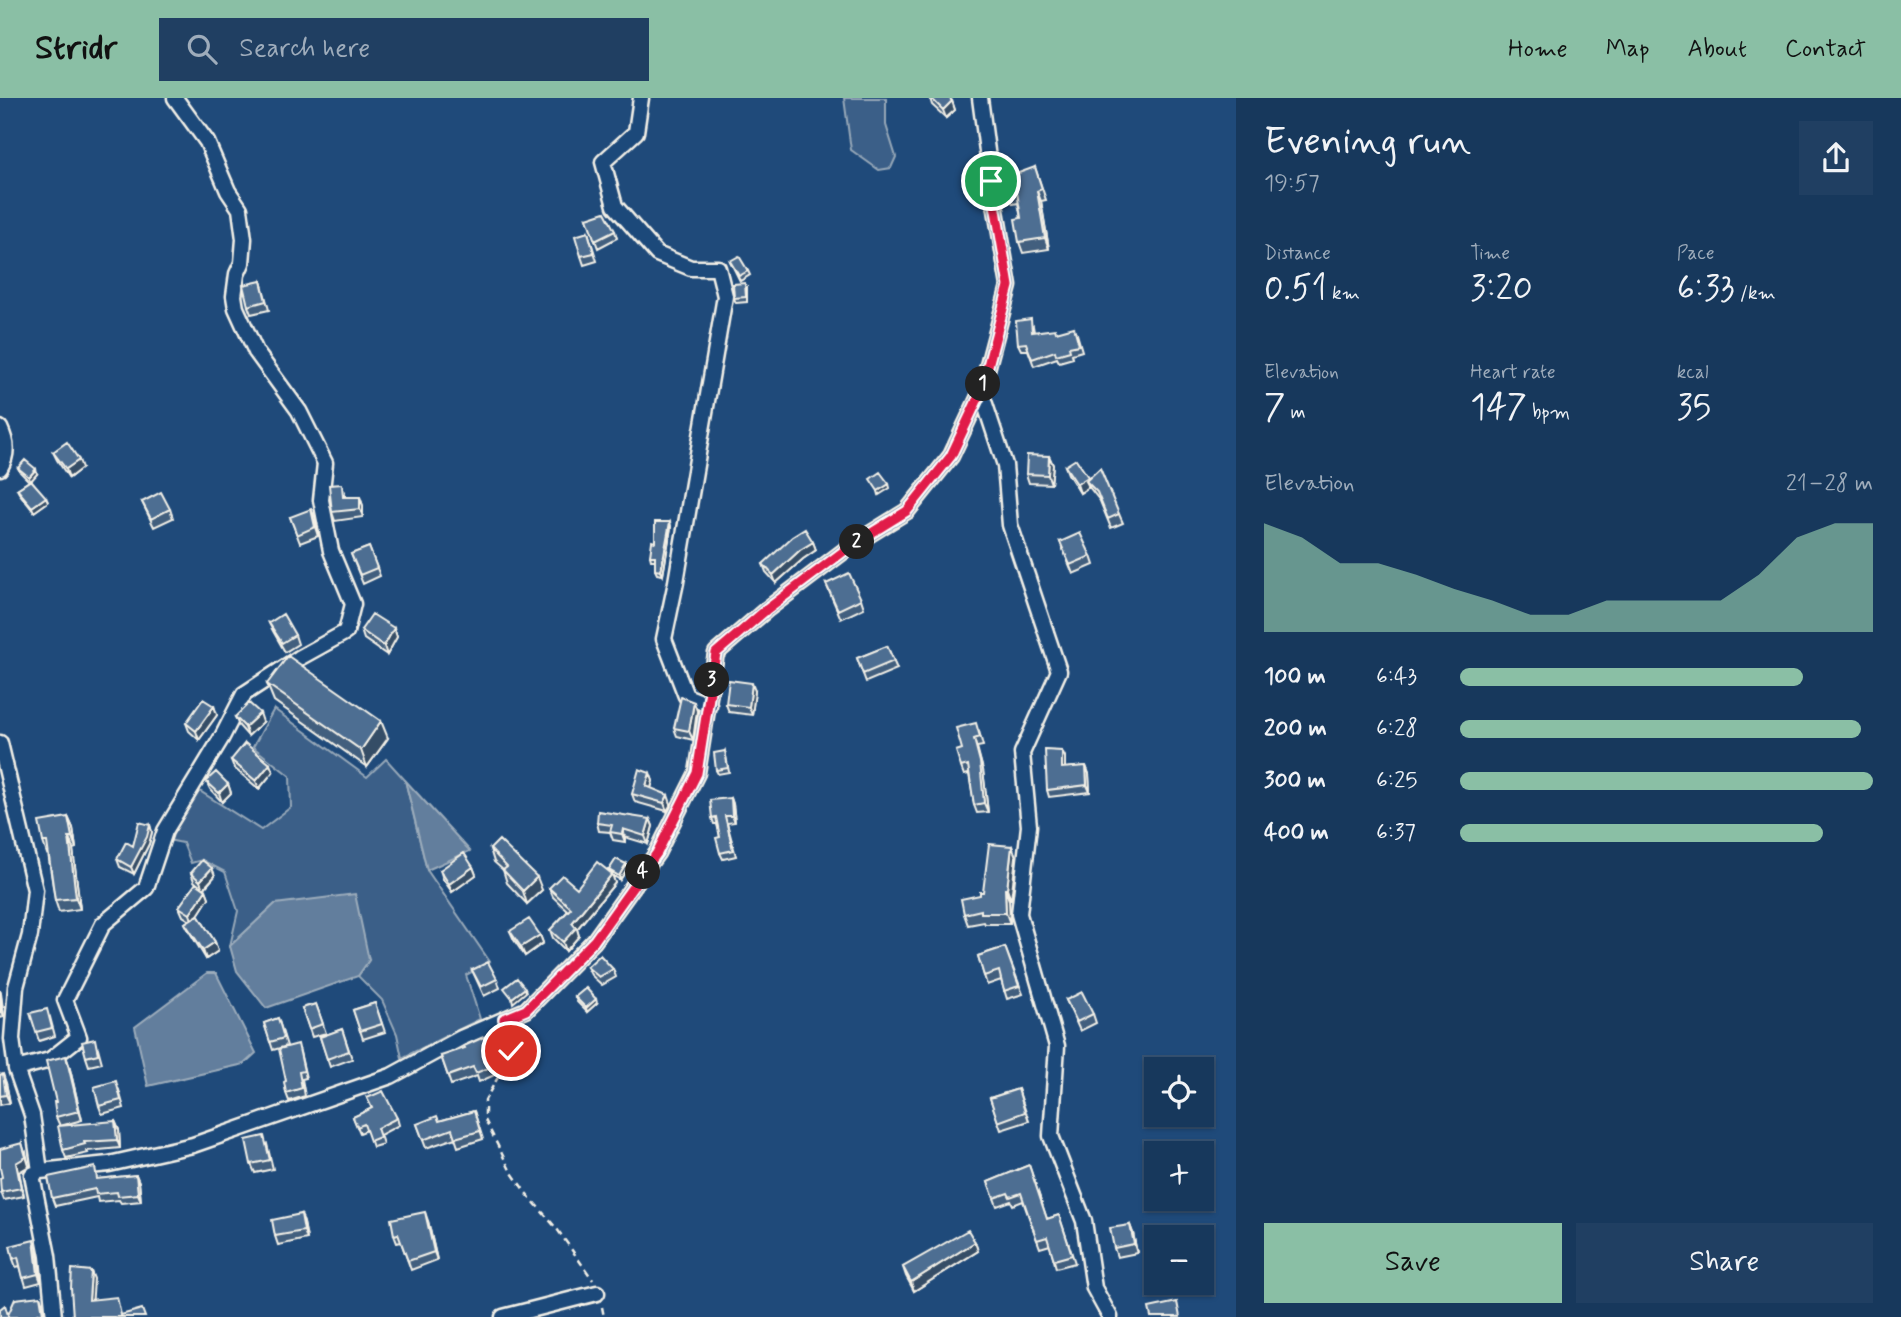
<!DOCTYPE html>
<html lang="en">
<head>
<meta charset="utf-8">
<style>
  :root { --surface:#17385c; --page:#203f62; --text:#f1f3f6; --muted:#9eacbb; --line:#365272; --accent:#8abfa5 }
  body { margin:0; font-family:Mynerve,sans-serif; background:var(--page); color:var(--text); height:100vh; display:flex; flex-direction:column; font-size:26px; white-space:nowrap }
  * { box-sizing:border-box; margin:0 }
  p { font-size:23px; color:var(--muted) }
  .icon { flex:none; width:38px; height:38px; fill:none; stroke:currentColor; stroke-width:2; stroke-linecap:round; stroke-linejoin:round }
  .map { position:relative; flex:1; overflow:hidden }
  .panel { display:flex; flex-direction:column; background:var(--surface); width:665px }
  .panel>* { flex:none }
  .tools { position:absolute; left:1144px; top:959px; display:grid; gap:14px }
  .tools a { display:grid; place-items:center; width:70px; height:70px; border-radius:0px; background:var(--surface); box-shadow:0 2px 5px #0004,0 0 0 2px var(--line); font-size:35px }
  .pin { position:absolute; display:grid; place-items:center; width:60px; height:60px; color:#fff; margin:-30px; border:4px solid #fff; border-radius:50%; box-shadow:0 2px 7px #0007 }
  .km { position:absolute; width:35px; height:35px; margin:-18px; border-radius:50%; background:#222; color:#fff; font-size:19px; line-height:35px; text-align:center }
  .round { display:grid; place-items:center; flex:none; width:74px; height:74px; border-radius:0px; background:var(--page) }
  .overview { display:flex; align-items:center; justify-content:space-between; height:119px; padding:0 28px }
  h1 { font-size:38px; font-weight:600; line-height:52px }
  .figures { display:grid; grid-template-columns:repeat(3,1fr); gap:10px; height:119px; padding:7px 28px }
  .figures div { display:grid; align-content:center }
  .figures b { font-size:35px; font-weight:600 }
  .figures small { font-size:19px; font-weight:400 }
  .figures p { font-size:19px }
  .chart { height:196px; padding:14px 28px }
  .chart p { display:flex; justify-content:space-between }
  .chart svg { width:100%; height:126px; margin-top:7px; fill:var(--accent); opacity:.7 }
  .cta { display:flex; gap:14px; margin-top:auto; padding:14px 28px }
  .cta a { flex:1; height:80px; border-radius:0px; background:var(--accent); color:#111; font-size:28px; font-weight:600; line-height:80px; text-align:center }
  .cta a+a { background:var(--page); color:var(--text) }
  ul { padding:0 28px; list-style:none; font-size:23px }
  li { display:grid; grid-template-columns:112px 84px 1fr; align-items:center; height:52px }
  li i { height:18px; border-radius:9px; background:var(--accent) }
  header { display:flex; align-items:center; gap:42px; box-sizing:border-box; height:98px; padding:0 35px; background:var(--accent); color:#111 }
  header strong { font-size:33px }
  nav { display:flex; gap:38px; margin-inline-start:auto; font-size:24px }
  .search { width:490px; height:63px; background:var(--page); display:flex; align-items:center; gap:18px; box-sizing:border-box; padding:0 24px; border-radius:0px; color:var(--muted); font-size:26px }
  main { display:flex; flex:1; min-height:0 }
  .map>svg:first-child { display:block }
  .green { fill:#3a5f88; stroke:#97a8b8; stroke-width:2 }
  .water { fill:#627e9d; stroke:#9cacbb; stroke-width:2 }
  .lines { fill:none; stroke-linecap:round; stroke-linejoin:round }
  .minor-casing { stroke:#f4f1e8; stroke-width:19 }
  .path { stroke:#f4f1e8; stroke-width:2.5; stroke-dasharray:7 5; stroke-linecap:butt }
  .minor { stroke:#1f4a7a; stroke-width:14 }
  .wall { fill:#425f7e; stroke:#f4f1e8; stroke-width:2 }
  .shaded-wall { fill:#364d66; stroke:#f4f1e8; stroke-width:2 }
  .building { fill:#4d6e92; stroke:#f4f1e8; stroke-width:2 }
  .route-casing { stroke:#fff; stroke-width:14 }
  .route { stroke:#e11d48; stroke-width:9 }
</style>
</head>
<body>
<header>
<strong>Stridr</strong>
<div class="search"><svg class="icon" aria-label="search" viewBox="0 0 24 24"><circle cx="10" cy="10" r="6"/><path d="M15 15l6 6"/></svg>Search here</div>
<nav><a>Home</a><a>Map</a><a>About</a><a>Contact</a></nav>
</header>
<main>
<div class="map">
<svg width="1236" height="1219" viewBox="0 0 1236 1219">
  <rect width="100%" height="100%" fill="#1f4a7a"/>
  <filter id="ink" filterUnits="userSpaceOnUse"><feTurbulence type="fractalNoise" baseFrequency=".0143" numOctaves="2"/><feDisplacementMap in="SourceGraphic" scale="14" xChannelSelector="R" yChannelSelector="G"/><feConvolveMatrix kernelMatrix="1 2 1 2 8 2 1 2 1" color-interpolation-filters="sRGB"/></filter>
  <g filter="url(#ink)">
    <!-- green -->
    <path class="green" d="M844,0H886V27L896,59L891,70L879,72L851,52Z
      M274,611L367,679L386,661L405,682L427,772L490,864L466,877L480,921L402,960L397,936L382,902L358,878L369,862L275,806L230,848L238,813L225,774L202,762L191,765L183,745L168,742L198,692L261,732L291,709L290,678L253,649Z"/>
    <!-- water -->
    <path class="water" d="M405,682L470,753L427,772Z
      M355,796L369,862L358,878L266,910L237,873L230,848L275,806Z
      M207,875H216L256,955L244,966L148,988L135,929Z"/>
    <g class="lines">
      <defs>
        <path id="minor" d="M175,0L207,44L228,93L240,111L244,141L242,165L237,176L234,198L236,210L256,254L299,313L325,365L321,402L331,453L353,506L346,534L299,560L244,596L222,639L165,733L146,790L103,826L65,902L79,939L50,962L16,971L32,1017L40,1073L109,1066L193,1047L391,978L461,940L526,912L594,843L657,755L697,675L716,555L766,512L852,447L907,413L951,358L981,294L1009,188L991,83L980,0
          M641,0L636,34L603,64L615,108L657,156L691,170H718L725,198L676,484L664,541L686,598L709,607
          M981,294L1005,367L1010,427L1059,573L1022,655L1029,728L1019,816L1057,948L1051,1038L1084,1123L1094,1190L1110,1219
          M0,330C7,345 8,356 0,370
          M0,645L35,792L30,837L16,889L12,941L16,971
          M40,1073L32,1077L48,1158L54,1219
          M503,1219L597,1195"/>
      </defs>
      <!-- minor casing -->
      <use href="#minor" class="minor-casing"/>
      <!-- path -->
      <path class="path" d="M508,933L511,953L509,960L485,1002V1022L510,1072L526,1095L557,1131L593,1182
        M602,1209L604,1219"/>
      <!-- minor -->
      <use href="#minor" class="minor"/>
    </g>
    <!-- wall -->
    <path class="wall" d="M930,0H949L952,3L955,12L946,20L932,7Z
      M1035,69L1046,102L1041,103L1049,151L1023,155L1019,144L1021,120L1018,105L1013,106L1009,96Z
      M587,120L615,133L617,140L598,150Z
      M588,134L597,163L584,167L581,158Z
      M730,163L748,173L750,177L740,183Z
      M261,183L269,212L251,216L248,208Z
      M747,189V204L736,205L734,200Z
      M1033,228L1034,234L1077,236L1082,253L1072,256L1073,260L1059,264L1057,260L1034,268L1028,252H1021L1018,246Z
      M53,354L82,370L69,380L57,362Z
      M1049,358L1053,367L1051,386L1029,385L1026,376Z
      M1065,368L1088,381L1119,416L1123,425L1111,430L1100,403L1089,389L1080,395L1068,376Z
      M18,370L37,376L31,382L48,404L34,414L19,395L17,391L29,383L20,374Z
      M345,395V399H360L363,408V419L335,423L332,414Z
      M142,404L170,411L173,420L154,429Z
      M290,419H315L318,438L300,445Z
      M670,424L671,429L663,477L657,476L655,472V462H651L650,458L655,444Z
      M813,444L816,452L803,461L776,485L766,474L763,466Z
      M1060,444L1091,458L1094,467L1073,476Z
      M369,449L380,478L363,486L351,456Z
      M826,486L861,501L864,510L841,521Z
      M269,525L295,537L298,546L285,554L273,533Z
      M394,530L397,539L387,557L364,541L361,532Z
      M887,548L897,571L866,584L857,560Z
      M267,586L388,640L367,669L274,603Z
      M755,593L752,617L729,614L726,606Z
      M214,608L217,617L199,642L189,633L186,625Z
      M697,613L693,642L677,638L674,630Z
      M235,619L263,624L248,638L239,628Z
      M979,633L983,648L977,649L983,672L988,714L977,715L974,707L969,676L964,677L961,669L962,651Z
      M725,653L729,674L718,676L716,672Z
      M1065,660V670L1086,668L1089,676L1090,694L1049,699L1047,692Z
      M231,662L273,674L259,691L234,670Z
      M650,675L653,683L651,690L671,706L667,713L635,704L632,696Z
      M206,683L228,686L231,695L222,704L210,691Z
      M731,700L733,706L735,724L727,725L736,758L723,761L720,755V739L717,726H714L712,720Z
      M68,719L73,730L76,750L73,751L80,811L59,814L55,802L48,755L47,756L43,744Z
      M650,721L653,728L648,746L625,739V744L613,742L610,734L599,733L597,725Z
      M150,727L152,734L149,746L134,776L120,769L117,761L133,748Z
      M1012,748L1016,759L1011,802H1009L1010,826H985L984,824L968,827L964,816L983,794Z
      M490,751L542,792L527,806L507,785L503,772L494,764Z
      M473,769L476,777L452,794L443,781L440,772Z
      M212,770L215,778L204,791L206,792L209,800L198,817L215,844L218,853L206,861L189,833L185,825L189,822L183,818L179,809L197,786L194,783L191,775Z
      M627,771L620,782L612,777L615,785L577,831L579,838L566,853L553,840L550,832L568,813L553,799L549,790H577L611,775L609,772Z
      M510,833L540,837L543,845L525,858L514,842Z
      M1005,849L1023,896L1007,901L1001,882L987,887L978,858Z
      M587,869L613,871L616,879L602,887L591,877Z
      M472,872L497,881L500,890L484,898Z
      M0,892L4,919L0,920Z
      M575,899L597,905L587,914L577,904Z
      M1066,902L1093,916L1096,925L1080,933Z
      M375,905L385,934L363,941L353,912Z
      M316,906L326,935L312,939L302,910Z
      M50,919L55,938L39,943L36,934Z
      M278,920L287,948L273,952L264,925Z
      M342,931L352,961L330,969L320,939Z
      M98,950L102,965L89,968L86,959Z
      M300,954L306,980L302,981L305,998L289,1003L286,995V983Z
      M66,958L69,967L82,1022L60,1028L56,1019Z
      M441,958L496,967L499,975L479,984L477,978L451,987Z
      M0,977L6,985L10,1005L0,1007Z
      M1018,991L1029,1023L1001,1032L990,1000Z
      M119,992L124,1010L102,1016L99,1008Z
      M367,1000L397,1020L399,1027L380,1037L383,1046L373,1049L367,1032L360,1035L353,1019L372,1011Z
      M474,1013L483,1041L458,1049L455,1040L426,1050L417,1026L439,1023Z
      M115,1023L119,1032L120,1050L87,1053L88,1055L66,1060L63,1052Z
      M267,1046L273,1071L255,1075L251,1066Z
      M26,1054L29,1068L19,1074L24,1098L4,1102L1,1094Z
      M1029,1067L1047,1121L1059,1117L1075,1165L1056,1170L1050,1147L1040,1150L1023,1103L1013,1107L1011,1103L997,1108L988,1084Z
      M136,1077L139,1084L141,1103L121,1105L119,1102L98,1104L97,1099L55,1108L52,1100L98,1081Z
      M301,1116L304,1125L307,1141L278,1147L275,1138Z
      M428,1123L437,1162L411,1172L401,1144L397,1145L394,1137Z
      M1130,1127L1133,1135L1137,1155L1117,1159L1114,1150Z
      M975,1144L978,1153L914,1193L906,1178L903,1169Z
      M37,1150L41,1184L26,1188L20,1168L16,1169L13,1161Z"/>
    <!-- shaded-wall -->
    <path class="shaded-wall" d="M952,3L955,12L946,20L943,12Z
      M1037,93L1041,103L1049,151L1045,140Z
      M1049,358L1053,367L1051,386L1048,377Z
      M79,362L82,370L69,380L66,371Z
      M36,371L37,376L30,384L29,379Z
      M1088,379L1091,388L1086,383L1089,389L1080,395L1077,386Z
      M889,386L890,390L879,397L878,393Z
      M46,399L48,404L34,414L32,409Z
      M360,399L363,408V419L360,411Z
      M311,411L315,419L318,438L315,429Z
      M670,424L671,429L663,477L661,473Z
      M813,444L816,452L803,461L776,485L773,477L800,452Z
      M394,530L397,539L387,557L384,548Z
      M752,585L755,593L752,617L749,609Z
      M694,604L697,613L693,642L689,633Z
      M214,608L217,617L199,642L196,633Z
      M260,615L263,624L248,638L245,629Z
      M381,623L388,640L367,669L361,652Z
      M974,641L983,672L988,714L984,705Z
      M1062,653L1065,660V677L1062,670Z
      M270,666L273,674L259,691L256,683Z
      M1086,668L1089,676L1090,694L1087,687Z
      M650,675L653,683L649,697L646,688Z
      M228,686L231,695L222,704L219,695Z
      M668,697L671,706L667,713L664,705Z
      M731,700L733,706L735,724L732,718Z
      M68,719L73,730L76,750L72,739Z
      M650,721L653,728L648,746L645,738Z
      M150,727L152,734L149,746L134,776L131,769Z
      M623,731L625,739V744L622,736Z
      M69,739L73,751L80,811L76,800Z
      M1012,748L1016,759L1011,802L1007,791Z
      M626,766L627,771L620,782L619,778Z
      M473,769L476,777L452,794L449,786Z
      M212,770L215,778L203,791L200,783Z
      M612,776L615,785L577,831L579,838L566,853L563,844L572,825Z
      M537,779L542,792L527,806L523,793Z
      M1005,791L1009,802L1010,826L1006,815Z
      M206,792L209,800L193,825L190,816Z
      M540,837L543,845L525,858L521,849Z
      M215,844L218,853L206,861L203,852Z
      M525,890L526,894L513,905L512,900Z
      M0,892L1,895L4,919L1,910Z
      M596,901L597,905L587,914L586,910Z
      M66,958L69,967L82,1022L79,1013Z
      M3,976L6,985L10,1005L6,997Z
      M115,1023L119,1032L120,1050L117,1042Z
      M22,1045L29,1068L19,1074L24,1098L21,1090L16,1065Z
      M136,1077L139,1084L141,1103L138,1096Z
      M425,1114L428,1123L437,1162L434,1154Z
      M301,1116L304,1125L307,1141L304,1133Z
      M1130,1127L1133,1135L1137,1155L1134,1146Z
      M34,1142L37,1150L41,1184L38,1176Z
      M975,1144L978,1153L914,1193L911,1184Z
      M91,1173L94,1181L92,1210L89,1202Z
      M40,1198L43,1206L45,1219L43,1215Z"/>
    <!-- building -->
    <path class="building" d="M931,0H949L952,3L943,12Z
      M1035,69L1042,91L1037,93L1045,140L1019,144L1015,121L1021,120L1017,94L1009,96L1005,80Z
      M605,114L615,133L595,143L587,120Z
      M588,134L594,155L581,158L575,138Z
      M739,158L748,173L739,178L730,163Z
      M261,183L266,203L248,208L243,187Z
      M745,185L746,199L734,200L733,186Z
      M1031,221L1032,234L1055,231L1056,234L1074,229L1079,247L1069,249L1070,253L1056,257L1055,253L1032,261L1026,245L1018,246L1016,223Z
      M67,344L79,362L66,371L53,354Z
      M1027,357L1049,358L1048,377L1026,376Z
      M1076,361L1088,379L1077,386L1065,368Z
      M25,362L36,371L29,379L18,370Z
      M1100,370L1119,416L1108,421L1097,394L1086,383Z
      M880,374L889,386L878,393L870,381Z
      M31,382L46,399L32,409L17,391Z
      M342,386L343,399H360V411L332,414L329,387Z
      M161,394L170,411L151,421L142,404Z
      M311,411L315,429L297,437L290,419Z
      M655,424H670L661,473L655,472V458H650L652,443L655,444Z
      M805,431L813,444L800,452L773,477L763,466L792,439Z
      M1080,435L1091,458L1070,467L1060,444Z
      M369,449L377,470L360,477L351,456Z
      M849,475L861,501L838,512L826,486Z
      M283,516L295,537L282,545L269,525Z
      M372,516L394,530L384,548L361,532Z
      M887,548L894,563L863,576L857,560Z
      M288,558L381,623L361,652L267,586Z
      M729,582L752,585L749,609L726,606Z
      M681,599L694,604L689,633L674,630Z
      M203,601L214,608L196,633L186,625Z
      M249,605L260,615L245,629L235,619Z
      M976,625L980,639L974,641L980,664L984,705L974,707L968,667L961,669L956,653L962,651L956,630Z
      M245,645L270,666L256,683L231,662Z
      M1045,652L1062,653V670L1086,668L1087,687L1047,692Z
      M725,653L728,670L716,672L714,655Z
      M639,671L650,675L646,688L668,697L664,705L632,696Z
      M216,674L228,686L219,695L206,683Z
      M731,700L732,718H725L733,752L720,755L716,740L720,739L716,719L712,720L710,702Z
      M598,713L650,721L645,738L623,731L622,736L610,734L612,727L597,725Z
      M68,719L72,739H69L76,800L55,802L47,744H43L39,724Z
      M139,724L150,727L147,739L131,769L117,761L126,744L133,748Z
      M499,742L537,779L523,793L503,772L507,769L490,751Z
      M989,746L1012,748L1007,791H1005L1006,815H981V812L964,816L961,801L980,797V794H983Z
      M464,755L473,769L449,786L440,772Z
      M616,761L626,766L619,778L609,772Z
      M202,762L212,770L200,783L191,775Z
      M597,764L612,776L572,825L576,830L563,844L550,832L571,810L549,790L562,777L577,790Z
      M196,785L206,792L190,816L179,809Z
      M198,817L215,844L203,852L185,825Z
      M529,821L540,837L521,849L510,833Z
      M1005,849L1019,888L1004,893L999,873L984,878L978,858Z
      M600,857L613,871L599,879L587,869Z
      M488,864L497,881L481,889L472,872Z
      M517,880L525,890L512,900L504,890Z
      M586,890L596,901L586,910L575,899Z
      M1082,894L1093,916L1077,924L1066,902Z
      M375,905L382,926L360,933L353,912Z
      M316,906L323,926L309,931L302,910Z
      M47,911L52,930L36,934L30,915Z
      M278,920L284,940L270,944L264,925Z
      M342,931L349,953L327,961L320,939Z
      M484,939L496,967L476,975L473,969L448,978L441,958L465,950L464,948Z
      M95,941L98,956L86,959L82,944Z
      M298,946L304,973L299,974L302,990L286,995L284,984L286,983L279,951Z
      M66,958L79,1013L56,1019L54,1004H56L46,963Z
      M3,976L6,997L0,998V977Z
      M116,983L121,1002L99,1008L94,989Z
      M1018,991L1025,1014L998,1024L990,1000Z
      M383,993L397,1020L377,1030L380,1039L370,1043L364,1026L357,1029L353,1019L372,1010L367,1000Z
      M474,1013L480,1033L455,1040L452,1031L423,1042L417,1026L437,1018L439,1023Z
      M115,1023L117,1042L84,1044L85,1046L63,1052L58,1028Z
      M264,1038L270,1062L251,1066L246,1042Z
      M22,1045L26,1059L16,1065L21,1090L1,1094L0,1080L2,1079L0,1070V1051Z
      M1029,1067L1047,1121L1059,1117L1072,1157L1054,1162L1047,1139L1037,1142L1021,1095L1010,1099L1008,1095L994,1100L988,1084Z
      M95,1069L97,1081L136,1077L138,1096L118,1098L117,1094L96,1096L95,1091L52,1100L48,1079Z
      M425,1114L434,1154L408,1163L398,1136L394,1137L391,1121Z
      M301,1116L304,1133L275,1138L272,1122Z
      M1130,1127L1134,1146L1114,1150L1110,1130Z
      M968,1132L975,1144L911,1184L903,1169Z
      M34,1142L38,1176L23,1180L18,1159L13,1161L10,1148Z
      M72,1171L91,1173L89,1202L117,1199L121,1217L142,1211L145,1219H73L71,1190Z
      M40,1198L43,1215L38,1216L39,1219H0V1211L5,1207L8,1217L15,1201Z
      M1177,1204L1180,1219H1151L1149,1210Z"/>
  </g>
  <g class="lines" filter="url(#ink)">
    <defs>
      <path id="route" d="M511,953L504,921L526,912L594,843L657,755L697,675L716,555L766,512L852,447L907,413L951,358L981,294L1009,188L991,83"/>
    </defs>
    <!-- route casing -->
    <use href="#route" class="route-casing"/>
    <!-- route -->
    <use href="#route" class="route"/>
  </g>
</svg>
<div class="tools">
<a><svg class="icon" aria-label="locate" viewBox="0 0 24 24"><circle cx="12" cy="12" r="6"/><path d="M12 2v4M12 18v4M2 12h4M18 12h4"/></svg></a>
<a>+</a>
<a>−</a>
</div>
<div class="pin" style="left:991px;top:83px;background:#1e9e55"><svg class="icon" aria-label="arrive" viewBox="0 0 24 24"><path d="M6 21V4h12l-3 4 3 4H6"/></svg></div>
<div class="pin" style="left:511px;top:953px;background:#d93025"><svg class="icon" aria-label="check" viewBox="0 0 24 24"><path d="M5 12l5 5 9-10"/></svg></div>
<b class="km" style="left:983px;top:286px">1</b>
<b class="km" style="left:857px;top:444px">2</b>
<b class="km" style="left:712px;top:582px">3</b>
<b class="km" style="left:643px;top:774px">4</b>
</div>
<section class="panel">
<div class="overview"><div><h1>Evening run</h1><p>19:57</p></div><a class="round"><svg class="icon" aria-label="share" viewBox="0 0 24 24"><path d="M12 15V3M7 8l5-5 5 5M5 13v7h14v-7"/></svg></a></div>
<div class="figures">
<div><p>Distance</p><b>0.51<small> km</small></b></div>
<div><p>Time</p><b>3:20</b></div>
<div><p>Pace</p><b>6:33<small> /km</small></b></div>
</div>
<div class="figures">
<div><p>Elevation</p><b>7<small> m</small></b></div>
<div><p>Heart rate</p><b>147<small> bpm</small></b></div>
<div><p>kcal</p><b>35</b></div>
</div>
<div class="chart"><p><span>Elevation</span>21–28 m</p>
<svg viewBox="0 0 160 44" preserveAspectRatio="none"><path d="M0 44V6L10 11L20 20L30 20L40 24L50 29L60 33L70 38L80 38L90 33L100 33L110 33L120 33L130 24L140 11L150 6L160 6V44z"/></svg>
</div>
<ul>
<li><b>100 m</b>6:43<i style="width:83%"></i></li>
<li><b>200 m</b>6:28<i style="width:97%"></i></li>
<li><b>300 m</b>6:25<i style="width:100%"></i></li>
<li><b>400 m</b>6:37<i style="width:88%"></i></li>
</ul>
<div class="cta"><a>Save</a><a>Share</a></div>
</section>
</main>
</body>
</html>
